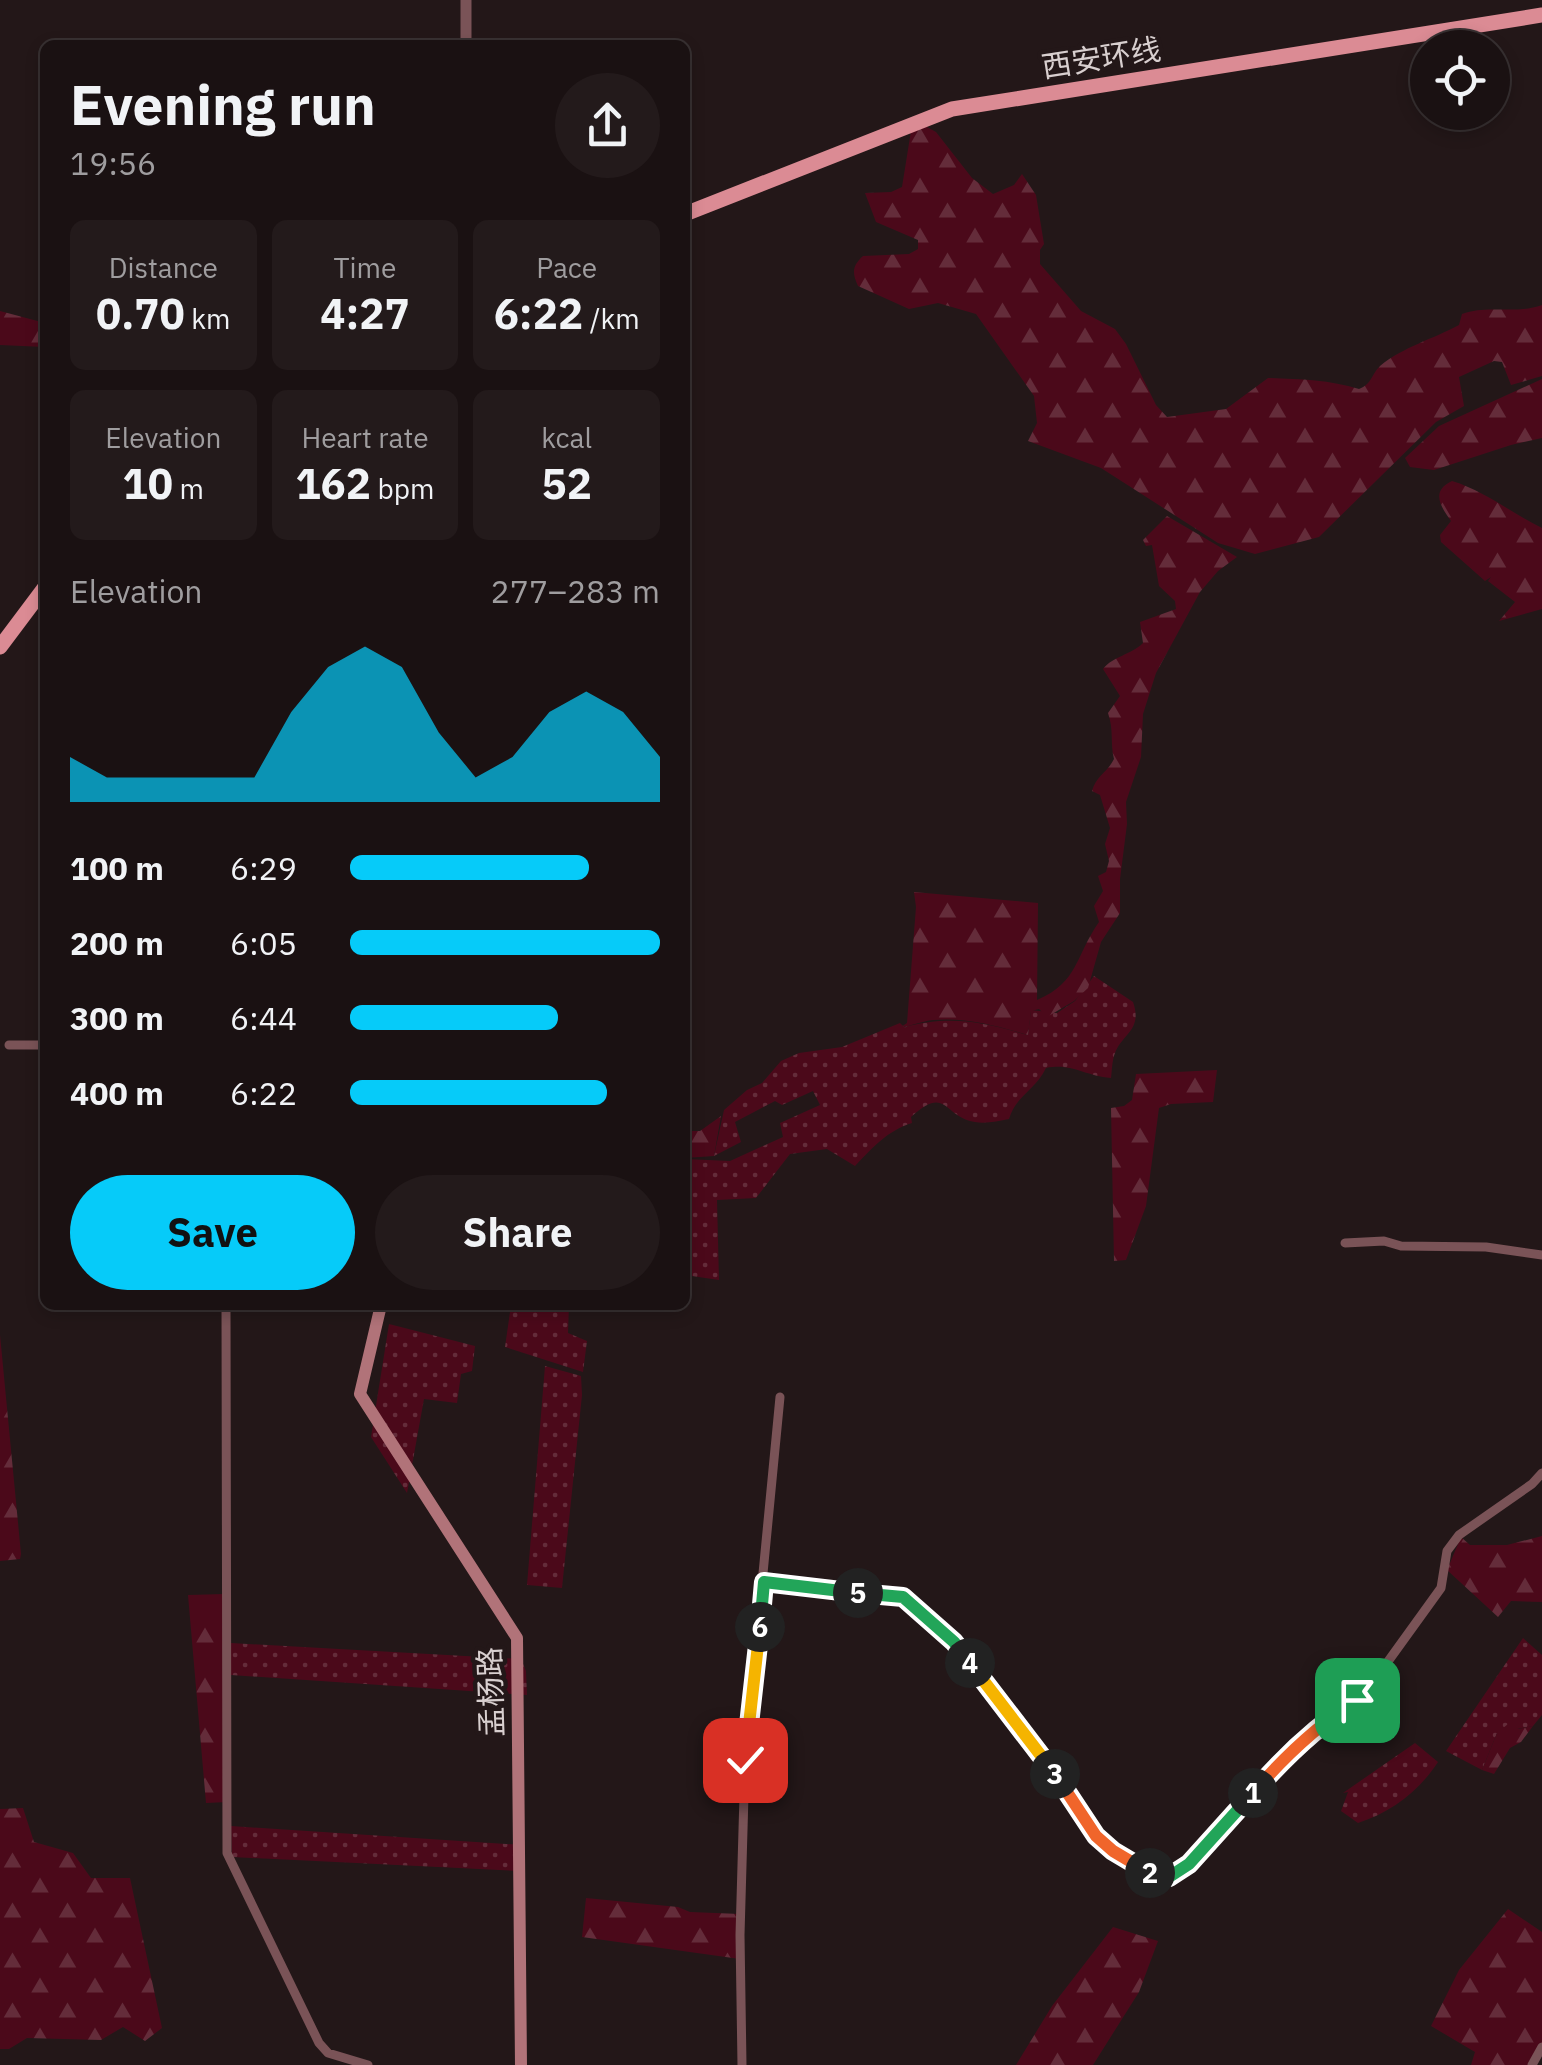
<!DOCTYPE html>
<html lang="en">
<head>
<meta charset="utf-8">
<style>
  :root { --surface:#1a1112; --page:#231a1b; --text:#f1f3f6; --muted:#9f9d9f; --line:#383132; --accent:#06cbf9 }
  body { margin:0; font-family:"IBM Plex Sans","Noto Sans SC",sans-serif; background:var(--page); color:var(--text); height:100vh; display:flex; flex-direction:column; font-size:38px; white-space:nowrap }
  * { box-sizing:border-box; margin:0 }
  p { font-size:32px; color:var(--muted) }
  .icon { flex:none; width:55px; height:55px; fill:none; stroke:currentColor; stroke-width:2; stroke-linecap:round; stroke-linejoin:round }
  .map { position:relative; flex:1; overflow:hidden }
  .panel { position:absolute; left:40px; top:40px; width:650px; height:1270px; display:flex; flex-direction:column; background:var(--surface); border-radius:15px; box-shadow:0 5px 15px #0003,0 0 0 2px var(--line) }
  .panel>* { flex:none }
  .controls { position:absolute; left:1410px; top:30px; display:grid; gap:20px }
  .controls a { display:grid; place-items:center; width:100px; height:100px; border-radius:50%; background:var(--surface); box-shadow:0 5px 15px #0003,0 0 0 2px var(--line); font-size:50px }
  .pin { position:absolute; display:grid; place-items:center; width:85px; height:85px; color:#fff; margin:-42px; border-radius:20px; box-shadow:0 5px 15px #0006 }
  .km { position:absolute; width:50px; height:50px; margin:-25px; border-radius:50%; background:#222; color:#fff; font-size:28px; line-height:50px; text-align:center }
  .round { display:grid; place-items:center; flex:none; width:105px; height:105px; border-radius:52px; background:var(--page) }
  .summary { display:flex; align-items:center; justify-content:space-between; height:170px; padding:0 30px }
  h1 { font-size:55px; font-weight:800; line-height:75px }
  .metrics { display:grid; grid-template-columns:repeat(3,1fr); gap:15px; height:170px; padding:10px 30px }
  .metrics div { display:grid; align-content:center; border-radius:15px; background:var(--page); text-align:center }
  .metrics b { font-size:42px; font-weight:800 }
  .metrics small { font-size:28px; font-weight:400 }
  .metrics p { font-size:28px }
  .chart { height:280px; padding:20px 30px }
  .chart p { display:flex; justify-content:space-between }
  .chart svg { width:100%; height:180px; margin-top:10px; fill:var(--accent); opacity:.7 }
  .primary-button { display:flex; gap:20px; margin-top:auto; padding:20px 30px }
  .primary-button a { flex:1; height:115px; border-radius:60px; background:var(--accent); color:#111; font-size:40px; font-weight:800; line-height:115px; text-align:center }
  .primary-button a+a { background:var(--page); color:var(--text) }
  ul { padding:0 30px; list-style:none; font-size:32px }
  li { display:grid; grid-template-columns:160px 120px 1fr; align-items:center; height:75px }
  li i { height:25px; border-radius:12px; background:var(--accent) }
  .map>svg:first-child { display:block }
  .grass { fill:url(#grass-dots) }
  .forest { fill:url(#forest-firs) }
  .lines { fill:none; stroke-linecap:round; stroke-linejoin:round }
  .minor { stroke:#7a5357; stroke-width:9 }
  .tertiary { stroke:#7a5357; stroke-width:11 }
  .secondary { stroke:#b17379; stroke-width:12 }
  .primary { stroke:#db8b94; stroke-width:15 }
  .split-1-casing { stroke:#fff; stroke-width:20 }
  .split-2-casing { stroke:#fff; stroke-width:20 }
  .split-3-casing { stroke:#fff; stroke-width:20 }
  .split-4-casing { stroke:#fff; stroke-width:20 }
  .split-5-casing { stroke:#fff; stroke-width:20 }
  .split-6-casing { stroke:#fff; stroke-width:20 }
  .split-7-casing { stroke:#fff; stroke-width:20 }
  .split-1 { stroke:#f0652b; stroke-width:12 }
  .split-2 { stroke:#22a559; stroke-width:12 }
  .split-3 { stroke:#f0652b; stroke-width:12 }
  .split-4 { stroke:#f5b400; stroke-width:12 }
  .split-5 { stroke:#22a559; stroke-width:12 }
  .split-6 { stroke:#22a559; stroke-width:12 }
  .split-7 { stroke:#f5b400; stroke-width:12 }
  .labels { text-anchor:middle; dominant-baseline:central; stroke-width:9; stroke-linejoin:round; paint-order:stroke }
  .street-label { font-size:30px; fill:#d8cfcf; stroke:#231718 }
</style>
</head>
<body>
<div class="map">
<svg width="1542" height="2065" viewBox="0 0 1542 2065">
  <defs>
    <pattern id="grass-dots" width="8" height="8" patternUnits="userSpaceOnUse" patternTransform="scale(2.5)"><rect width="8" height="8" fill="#4b091a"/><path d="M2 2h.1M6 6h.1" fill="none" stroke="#642c3a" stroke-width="1.8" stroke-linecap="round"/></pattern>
    <pattern id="forest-firs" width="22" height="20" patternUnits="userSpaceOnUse" patternTransform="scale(2.5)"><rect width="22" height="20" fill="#4b091a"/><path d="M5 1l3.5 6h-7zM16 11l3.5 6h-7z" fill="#642c3a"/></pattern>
  </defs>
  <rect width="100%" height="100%" fill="#231718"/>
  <!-- grass -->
  <path class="grass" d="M1094,976L1133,1002C1143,1030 1122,1034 1115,1053C1112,1060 1112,1071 1111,1078C1084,1076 1073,1063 1046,1068C1035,1091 1016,1095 1009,1119C998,1121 986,1124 975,1122C943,1117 947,1084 911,1117L912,1123C887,1131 873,1147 855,1166L827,1149L790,1154L756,1198L717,1200L719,1280L685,1275V1159L730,1161L783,1137L780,1123L820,1105L813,1091L782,1105L775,1101L735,1122L741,1142L714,1156L724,1110L747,1090L762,1083L781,1061L799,1053L842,1047L900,1023L904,1027C952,1015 982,1022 1028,1035L1031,1010L1057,1013L1075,1001Z
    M511,1305H569L568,1333L587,1341L583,1372L505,1347Z
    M389,1324L475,1346L472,1371L461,1374L457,1403L424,1399L407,1493L371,1437Z
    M545,1366L581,1376L582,1395L562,1588L527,1585Z
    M1523,1638L1542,1655V1715L1533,1726L1497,1733L1482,1770L1446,1751Z
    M231,1643L521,1659L526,1671L527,1695L231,1675Z
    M1415,1743L1438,1762C1419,1791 1392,1812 1358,1823L1341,1811L1348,1792L1343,1793Z
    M231,1826L523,1845L520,1871L232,1857Z"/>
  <!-- forest -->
  <path class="forest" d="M925,126L936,132L972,178L993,194L1014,185L1022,174L1036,195L1044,244L1040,250V264L1081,311L1115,329L1126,344L1156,405L1167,417L1226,409L1268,378C1299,379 1330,380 1359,389C1372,384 1371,375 1380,366C1403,347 1433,339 1459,325L1462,314C1488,304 1515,315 1542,305V376L1511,385L1502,362L1494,361L1459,377L1464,406L1436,422L1319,537L1255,554L1218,543L1101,468L1028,441L1037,423L1034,396L976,314L938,303L909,309L858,286C852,273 852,266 863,256L909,254L918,249V240L876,222L865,193L891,192L902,187L911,131Z
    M0,311L45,323V347L0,345Z
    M1542,379V438L1511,445L1434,470L1410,467L1405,458L1439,426Z
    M1452,481C1485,491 1511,513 1542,528V609L1499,621L1515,602L1488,581L1491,577L1485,581L1441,542L1440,535L1451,521C1441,507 1430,491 1452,481Z
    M1167,516L1237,557L1218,571L1200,592L1156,673L1143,714L1141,757L1126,802L1127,824L1120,879V913L1101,942L1088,988L1074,1001L1047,1017L1039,1009L1031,1011L1028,1035C997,1026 967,1017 933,1020C922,1021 912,1026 901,1027L907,1023L916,907L914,892L1038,903L1037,1000C1079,982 1075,956 1099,922L1094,906L1103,891L1098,876L1106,872L1109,861L1105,844L1110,828L1100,795L1092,791C1096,776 1107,773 1114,759C1110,743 1114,730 1108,713L1120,696L1103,669C1113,656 1131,655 1143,643L1140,622L1176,609L1175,601L1159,586L1152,545L1146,546L1143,540Z
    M1217,1070L1213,1102L1171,1104L1159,1108L1146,1206L1126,1260L1114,1261L1111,1108L1124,1106L1132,1100L1136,1074Z
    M721,1116L714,1156L685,1158V1131H700Z
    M0,1335L21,1554L20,1559L0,1561Z
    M1542,1536V1602L1511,1601L1498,1617L1447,1570L1461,1537L1470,1545H1507Z
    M225,1594L227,1802L206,1803L188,1595Z
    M1508,1724L1518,1729L1533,1726L1521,1742L1510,1748L1494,1774L1482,1770L1497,1733Z
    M23,1808L34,1842L73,1853L91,1878H130L162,2028L145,2041L123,2027L101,2040L27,2038L9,2049H0V1809Z
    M586,1898L678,1907L690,1912L740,1914V1959L582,1937Z
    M1508,1909L1542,1932V2045L1531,2065H1471L1475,2052L1431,2026L1459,1970Z
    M1113,1927L1158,1941L1139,1992L1093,2065H1016L1052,2006Z"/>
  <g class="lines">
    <!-- minor -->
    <path class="minor" d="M9,1045H45
      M1345,1243L1384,1241L1401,1246L1486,1247L1542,1255
      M226,1305L227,1853L319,2043L328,2053L368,2065
      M764,1582L903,1597L954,1642L1033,1742L1097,1836L1113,1851L1154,1876L1169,1877L1189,1864L1192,1858L1221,1832L1272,1771L1371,1685L1441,1588L1447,1551L1459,1535L1532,1484L1542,1473
      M742,2065L740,1935L745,1760L780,1397
      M1532,2065L1542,2047"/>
    <!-- tertiary -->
    <path class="tertiary" d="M466,0V45"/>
    <!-- secondary -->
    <path class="secondary" d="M381,1305L360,1394L517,1638L521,2065"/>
    <!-- primary -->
    <path class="primary" d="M685,214L952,109L1542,15
      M0,647L45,587"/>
  </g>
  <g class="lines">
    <defs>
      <path id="split-1" d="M1253,1793C1283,1758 1318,1725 1357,1700"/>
      <path id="split-2" d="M1150,1873L1169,1877L1189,1864L1253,1793"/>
      <path id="split-3" d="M1055,1774L1096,1836L1113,1851L1150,1873"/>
      <path id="split-4" d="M970,1663L1055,1774"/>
      <path id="split-5" d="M858,1593L903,1597L954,1642L970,1663"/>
      <path id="split-6" d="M760,1627L764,1582L858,1593"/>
      <path id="split-7" d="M745,1760L760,1627"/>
    </defs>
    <!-- split-1 casing -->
    <use href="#split-1" class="split-1-casing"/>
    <!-- split-2 casing -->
    <use href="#split-2" class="split-2-casing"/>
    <!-- split-3 casing -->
    <use href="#split-3" class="split-3-casing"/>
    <!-- split-4 casing -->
    <use href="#split-4" class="split-4-casing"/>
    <!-- split-5 casing -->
    <use href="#split-5" class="split-5-casing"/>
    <!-- split-6 casing -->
    <use href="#split-6" class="split-6-casing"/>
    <!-- split-7 casing -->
    <use href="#split-7" class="split-7-casing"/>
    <!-- split-1 -->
    <use href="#split-1" class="split-1"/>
    <!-- split-2 -->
    <use href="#split-2" class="split-2"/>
    <!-- split-3 -->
    <use href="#split-3" class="split-3"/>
    <!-- split-4 -->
    <use href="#split-4" class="split-4"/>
    <!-- split-5 -->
    <use href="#split-5" class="split-5"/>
    <!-- split-6 -->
    <use href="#split-6" class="split-6"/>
    <!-- split-7 -->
    <use href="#split-7" class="split-7"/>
  </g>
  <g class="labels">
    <!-- street labels -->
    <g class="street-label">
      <text transform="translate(1101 57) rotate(-9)">西安环线</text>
      <text transform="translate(490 1692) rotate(-92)">孟杨路</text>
    </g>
  </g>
</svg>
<div class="controls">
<a><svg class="icon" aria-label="locate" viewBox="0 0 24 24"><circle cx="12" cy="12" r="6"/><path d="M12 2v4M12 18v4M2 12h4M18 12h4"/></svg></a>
</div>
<div class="pin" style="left:1357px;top:1700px;background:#1e9e55"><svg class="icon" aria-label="arrive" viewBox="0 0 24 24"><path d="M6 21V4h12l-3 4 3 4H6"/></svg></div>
<div class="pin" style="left:745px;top:1760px;background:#d93025"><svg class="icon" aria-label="check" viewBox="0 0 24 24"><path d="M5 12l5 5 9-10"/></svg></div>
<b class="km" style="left:1253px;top:1793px">1</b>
<b class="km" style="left:1150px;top:1873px">2</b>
<b class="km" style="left:1055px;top:1774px">3</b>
<b class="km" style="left:970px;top:1663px">4</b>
<b class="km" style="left:858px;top:1593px">5</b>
<b class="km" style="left:760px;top:1627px">6</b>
<section class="panel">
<div class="summary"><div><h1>Evening run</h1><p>19:56</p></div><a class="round"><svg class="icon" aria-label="share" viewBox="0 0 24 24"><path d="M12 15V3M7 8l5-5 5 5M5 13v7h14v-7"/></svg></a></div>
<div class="metrics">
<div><p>Distance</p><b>0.70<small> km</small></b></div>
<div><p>Time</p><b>4:27</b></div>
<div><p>Pace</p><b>6:22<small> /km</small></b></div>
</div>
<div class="metrics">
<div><p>Elevation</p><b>10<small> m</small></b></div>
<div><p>Heart rate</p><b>162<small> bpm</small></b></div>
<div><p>kcal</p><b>52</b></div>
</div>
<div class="chart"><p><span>Elevation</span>277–283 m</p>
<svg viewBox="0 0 160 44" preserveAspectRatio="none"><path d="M0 44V33L10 38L20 38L30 38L40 38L50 38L60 22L70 11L80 6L90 11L100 27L110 38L120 33L130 22L140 17L150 22L160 33V44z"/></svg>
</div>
<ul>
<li><b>100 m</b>6:29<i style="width:77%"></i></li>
<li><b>200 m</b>6:05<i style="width:100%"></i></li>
<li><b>300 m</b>6:44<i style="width:67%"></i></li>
<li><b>400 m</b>6:22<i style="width:83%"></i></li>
</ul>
<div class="primary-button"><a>Save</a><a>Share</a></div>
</section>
</div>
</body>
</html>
